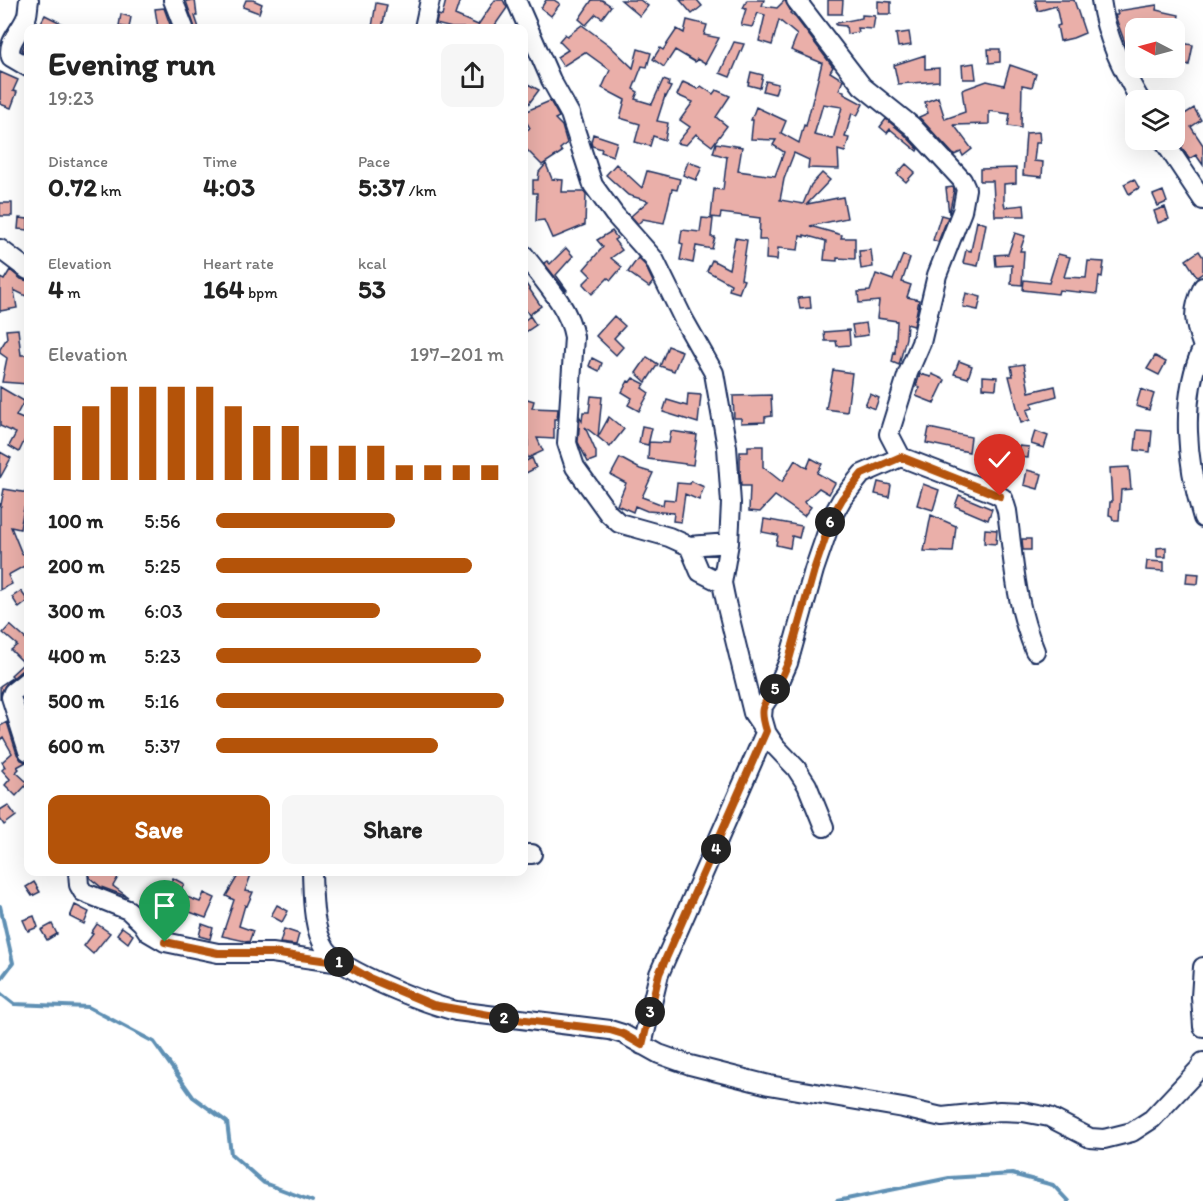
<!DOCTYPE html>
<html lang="en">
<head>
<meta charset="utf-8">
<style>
  :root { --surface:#fff; --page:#f6f6f6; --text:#222; --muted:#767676; --accent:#b45309 }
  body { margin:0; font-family:Itim,sans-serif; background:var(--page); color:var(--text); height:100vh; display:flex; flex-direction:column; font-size:22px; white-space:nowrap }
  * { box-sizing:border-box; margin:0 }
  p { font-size:20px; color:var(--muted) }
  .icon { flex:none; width:33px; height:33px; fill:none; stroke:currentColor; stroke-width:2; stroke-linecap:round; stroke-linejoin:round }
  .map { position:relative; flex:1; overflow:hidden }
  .sheet { position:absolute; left:24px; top:24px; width:504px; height:852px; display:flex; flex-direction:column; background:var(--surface); border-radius:12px; box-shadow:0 6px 24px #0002 }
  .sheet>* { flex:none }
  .needle { width:39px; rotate:276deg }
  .fabs { position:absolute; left:1125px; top:18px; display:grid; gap:12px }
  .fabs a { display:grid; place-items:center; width:60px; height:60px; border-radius:12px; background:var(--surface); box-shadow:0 6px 24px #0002; font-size:30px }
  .pin { position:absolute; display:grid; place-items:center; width:51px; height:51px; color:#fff; margin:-62px -26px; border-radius:50% 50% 50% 0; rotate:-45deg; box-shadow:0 0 6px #0007 }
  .pin .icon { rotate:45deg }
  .km { position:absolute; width:30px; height:30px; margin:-15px; border-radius:50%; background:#222; color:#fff; font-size:16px; line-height:30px; text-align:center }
  .round { display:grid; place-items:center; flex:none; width:63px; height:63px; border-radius:12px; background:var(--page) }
  .summary { display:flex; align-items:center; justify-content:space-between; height:102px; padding:0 24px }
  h1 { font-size:33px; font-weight:700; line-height:45px }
  .metrics { display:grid; grid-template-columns:repeat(3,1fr); gap:9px; height:102px; padding:6px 24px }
  .metrics div { display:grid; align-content:center }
  .metrics b { font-size:26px; font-weight:700 }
  .metrics small { font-size:16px; font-weight:400 }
  .metrics p { font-size:16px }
  .chart { height:168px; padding:12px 24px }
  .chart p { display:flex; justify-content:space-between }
  .chart svg { width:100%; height:108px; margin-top:6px; stroke:var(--accent); stroke-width:6 }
  .action { display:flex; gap:12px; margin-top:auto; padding:12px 24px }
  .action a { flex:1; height:69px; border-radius:12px; background:var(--accent); color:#fff; font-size:24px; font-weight:700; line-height:69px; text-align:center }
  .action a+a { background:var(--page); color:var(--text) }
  ul { padding:0 24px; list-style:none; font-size:20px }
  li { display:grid; grid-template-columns:96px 72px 1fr; align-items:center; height:45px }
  li i { height:15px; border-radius:8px; background:var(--accent) }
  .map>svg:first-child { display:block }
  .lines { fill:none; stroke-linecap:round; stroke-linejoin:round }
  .stream { stroke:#5f90b4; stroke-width:4 }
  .building { fill:#eaafa9; stroke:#1b2f5e; stroke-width:1.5; fill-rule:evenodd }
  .minor-casing { stroke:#1b2f5e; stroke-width:22 }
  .minor { stroke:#fff; stroke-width:18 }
  .route-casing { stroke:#fff; stroke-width:12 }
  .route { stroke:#b45309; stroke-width:8 }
</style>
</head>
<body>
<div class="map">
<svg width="1203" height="1201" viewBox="0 0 1203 1201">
  <rect width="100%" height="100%" fill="#fff"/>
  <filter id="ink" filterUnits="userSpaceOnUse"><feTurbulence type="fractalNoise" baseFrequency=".0167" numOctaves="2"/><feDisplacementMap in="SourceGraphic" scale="12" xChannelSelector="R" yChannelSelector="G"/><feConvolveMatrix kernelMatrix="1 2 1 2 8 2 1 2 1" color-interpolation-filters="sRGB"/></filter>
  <g filter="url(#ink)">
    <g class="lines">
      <!-- stream -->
      <path class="stream" d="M0,906L13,963L0,980
        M0,993L14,1004L88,1007L154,1042L193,1097L227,1122L231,1154L264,1183L312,1201
        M837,1201L949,1178L1012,1174L1053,1185L1068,1201"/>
    </g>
    <!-- building -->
    <path class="building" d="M195,0L197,16H195L199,28H195L186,1Z
      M246,0H253L262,4L259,13L243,7Z
      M446,0H460L455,15L478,25L495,0H503L507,8L493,28H452L436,24L438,15L442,16Z
      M546,0H554L560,4L551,16L541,8Z
      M592,0H602L611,6L602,18L596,14L586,25L579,19Z
      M621,0H640L648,6L640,16Z
      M680,0H697L702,6L692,14Z
      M747,0H764L762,6L777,8L785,0L791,12L790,13L796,18L833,67L830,72L843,80L839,90L844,91V94L863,104L857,116L852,113L845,137L849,138L845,152L838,150L839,169L808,168L809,160L794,153L784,179L780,200L803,204L811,185L822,173L830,180L807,204L843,197L847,218L810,226L842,235L841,238H855V259L837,258V261L824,260L826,241L804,235V237L800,236L798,250L778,248L777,260L766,259L767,240H759L760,218L721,213L720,218L711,217L714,189L723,190L727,157L713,153L716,143L742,147L738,171L775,176L784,152L773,145L776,140L751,139L753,120H751L756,107L786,121L781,133L799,143L804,125L806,126L822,63L791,50L797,35L779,20L772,45L759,41L765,15L758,13L752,27L741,25L746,9L743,8ZM823,104L842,107L833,139L814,135Z
      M828,0H843L842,14H828Z
      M1035,0H1074L1085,33L1073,38L1060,41L1057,26L1060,25L1056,6L1038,11Z
      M878,1L891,2V14H878Z
      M376,3L387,5L382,28L372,27Z
      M1157,5L1156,10L1179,15L1176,30L1174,28L1132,22L1133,25L1127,26L1136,55L1130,57L1118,24L1115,15H1118L1117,11Z
      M164,8L171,27L158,28L155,9Z
      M121,14L131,17L129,28L119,26Z
      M45,15L71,28H38Z
      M862,15L875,16L873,29L858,28L859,32L847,34L846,26L836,25V23L862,18Z
      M687,20L707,25L704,35L719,38L705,64L697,59L695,62L675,50L664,67L653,59L660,48L663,50L677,29L684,33Z
      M582,25L609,45L633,68L638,49L651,53L647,67L642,66L633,89L638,92L635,99L652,104L663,80L669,82L668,86L671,87L666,97L665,96L657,121L668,123L665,140L653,136L650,146L635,142L640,124L620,118L625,100L602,88L610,70L585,52L563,66L557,57L568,50L559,41L565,34L567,36Z
      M909,32L911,45L898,47L896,34Z
      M28,36V54L22,50Z
      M734,42L744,44L730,77L720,73Z
      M1176,42L1193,45L1189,65L1174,62Z
      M988,49H1000V62L989,63Z
      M925,55V69L939,68V81L898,84L894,65Z
      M974,63L976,79H963L962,65Z
      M1010,65L1036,74L1032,87L1022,85L1021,128L1008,126L1010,114L989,111V124L954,125L972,149L963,156L961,152L954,155L919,117L928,113L925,102L938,97L945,119L965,112L962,90L987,81L1004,85Z
      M0,72L18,80L13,91L17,92L11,108L0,104Z
      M751,72L763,75L760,88L748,85Z
      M766,81L778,84L775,94L763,91Z
      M524,82L539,90L524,110Z
      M683,82L698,89L701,86L713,94L716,90L730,96L716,117L727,126L712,146L696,134L686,145L677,143L690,127L680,120L693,102L677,95Z
      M550,101L559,117L555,119L562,126L567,143L560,149L562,152L542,165L524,147V132L530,128L524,118V112Z
      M1174,108L1180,117L1194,108L1201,120L1191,127L1203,145V165L1196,155L1189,159L1181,146L1183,145L1174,131Z
      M886,119L904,134L918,149L917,151L890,129L887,133L880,127Z
      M1039,132L1040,143H1036L1034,161L1043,162L1042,177L1023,175L1026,133Z
      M593,134L617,142L613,156L601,152L602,149L592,146L591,142Z
      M688,162L702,167L696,180L683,175Z
      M546,164L552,179L563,180L562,192H584L586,195L585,225L556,237L552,238L544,220L536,221L537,193H533V180H538L539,172Z
      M616,164L642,188L647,171L680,179L677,190L672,189L664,223L643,219L638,224L631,216L648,201L628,195L606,175Z
      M906,164L915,172L906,182L897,174Z
      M1016,168V183L1004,184V203L1005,207L1024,205L1025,216H995L993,181H980V169Z
      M1134,179L1139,188L1129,194L1124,184Z
      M953,187L954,190L949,214L946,188Z
      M1163,191L1167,202L1158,206L1153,195Z
      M0,203H12V216H0Z
      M1165,207L1169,219L1158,223L1154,211Z
      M941,215L948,217L938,242L933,240Z
      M19,218L28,219V230L18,229Z
      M702,218L713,219L711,237H715L712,249L696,246L693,263L680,260L683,244L680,243L682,230L700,232Z
      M977,221L986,224L978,266L963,263L966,250L971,251Z
      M612,231L617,238L614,240L622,250L611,258L622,267L611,280L608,278L592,294L583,284L591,276L584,269L603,247L597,240Z
      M1015,233L1025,236L1020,251H1024L1022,285L1011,284L1012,265L996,266L995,255L1008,254Z
      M735,238L747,240L741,279L744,280L739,293L729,290L731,284L707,271L712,260L729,269Z
      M566,248L573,256L556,275L567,290L566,291L544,263L547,261L550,264Z
      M871,250L873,267L861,269L859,251Z
      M1199,251L1203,257V273L1197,277L1186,260Z
      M1058,254L1070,257L1064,277L1086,278L1088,261L1104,262L1102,277L1099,276L1097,294L1059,290L1058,294L1023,290L1024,280L1049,283Z
      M903,255L910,258L902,282L911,285L907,297L919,300L914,326L907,324L906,338L899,365L892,362L894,352L895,353L897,321L877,318L879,301L859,303L858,292L870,291L876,274L893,280Z
      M638,258L645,265L653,282L649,287L628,272Z
      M10,270L21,279L28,281V297L14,290L17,308L0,311V278L4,280Z
      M524,281L541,306L529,315L524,307Z
      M966,293L981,297L978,310L963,307Z
      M810,297L811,308L800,309L798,298Z
      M530,316L536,325L524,333V321Z
      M614,316L625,326L614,338L623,347L616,355L596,336Z
      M866,323L868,335L854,337L852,325Z
      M18,329L21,355H28V384L2,382L7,358L0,353V349L7,338L6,330Z
      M849,330L850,345L837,346L836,341H825L824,332Z
      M668,346L682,351L674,371L660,366Z
      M1155,356L1166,362L1159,375L1147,369Z
      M647,357L658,364L646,382L636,373Z
      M592,358L602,363L599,371L589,366Z
      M959,361L972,366L968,378L954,374Z
      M1024,364L1029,392L1055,386L1057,396L1032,403L1033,408L1027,410L1030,420L1021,423L1009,376H1013L1011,366Z
      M833,370L852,373L847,412L826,409Z
      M920,374L931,377L932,374L945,380L934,403L916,396L920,387L916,386Z
      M983,376L997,377L996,389L983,388Z
      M633,378L645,384L642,388L649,393L639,411L628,405L632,398L622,392L628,381L630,382Z
      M0,387L24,401L16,416L28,421V433L19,452L9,446L16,433L0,426Z
      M1141,389L1154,394L1149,410L1136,406Z
      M688,394L701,395L698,423L663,412L667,400L687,406Z
      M870,394L879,398L875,409L865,405Z
      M771,395L772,416L765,417V422L741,423V418H734L733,396Z
      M591,396L602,397L598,437L585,427L596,452V459L588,462L578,442L580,417L582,421L583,412H589Z
      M524,398L534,401L532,408L558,409L557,419H554V439L537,438L543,451L528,458L524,448L528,446L527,426V428H524Z
      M609,417L624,429L610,447L598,437Z
      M642,426L652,428L648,445L639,443Z
      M929,428L971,437L969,452L926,443Z
      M1137,430L1152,431L1150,452L1135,450Z
      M671,431L697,435L693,465L648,459L649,442L669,443Z
      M1035,431L1048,436L1044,448L1031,444Z
      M748,446H763V467L782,482L795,460L807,468L811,458L822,464L817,473L835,483L829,494L819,488L804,502L811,507L804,516L775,496L760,512L749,511L750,486H741L740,472V452H748Z
      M1019,446L1029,447L1028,458L1018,457Z
      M990,449L1009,452L1002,485L989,479L992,464L987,463Z
      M0,452L11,458L0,478Z
      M532,458L536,468L524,474V462Z
      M620,458L640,469L653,473L642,497L663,505L664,499L675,500L677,483L690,484L691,481L704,487L699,500L685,494L681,522L673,521L674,513L647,511L635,506L633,512L617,505L626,483L611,475Z
      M1129,467L1131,489L1121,490L1119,520H1113L1112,516L1109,515L1110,502H1112L1110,468Z
      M1027,470L1042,474L1038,489L1024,485Z
      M878,482L891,485L889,497L875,494Z
      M923,484L939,490L933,510L917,505Z
      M4,489L28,493V509L24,508L20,529L11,527L22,554L28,550V564L8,575L12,584L0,590V503L1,505Z
      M959,495L992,509L988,520L955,506Z
      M931,515L956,526L953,552L924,551Z
      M764,519L802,526L799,538L792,536L790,548L776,545L778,535L762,532Z
      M985,529L997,530L996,544L984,543Z
      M1022,539H1031V550H1023Z
      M1166,547V557H1157V548Z
      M1147,561L1164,562V571L1146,570Z
      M1187,573L1199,574L1198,584L1186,583Z
      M21,591L28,601L19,608L12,597Z
      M10,625L28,641V669L21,671L6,684L1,693L0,700V686L13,677L11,675L24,663L11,650L17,645L3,633Z
      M7,722L17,754L21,760L26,762L17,767L19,769L16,772L28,783L16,796L5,785L10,779L2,770L5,767L2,762L12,753L3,737L0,740V726Z
      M8,805L16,816L4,825L0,819V810Z
      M89,872H121L113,886L128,897L101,887L90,878Z
      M240,872H252L245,891L253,892L247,906L245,905L239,926L253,931L249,942L222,936L234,900L226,896Z
      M173,878L184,884L179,893L168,887Z
      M34,882L40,892L32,896L26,887Z
      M204,893L215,898L206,918L179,908L184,896L200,902Z
      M155,904L169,913L160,926L148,913Z
      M75,905L89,912L84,924L70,917Z
      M277,905L288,911L282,922L271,916Z
      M34,916L38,927L28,931L23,920Z
      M52,924L57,934L47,940L41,930Z
      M97,924L110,933L93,954L84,946L93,934L91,933Z
      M202,924L213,928L210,939L199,936Z
      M122,927L133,935L128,943L117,934Z
      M284,929L299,934L296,945L280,943Z"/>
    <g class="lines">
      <defs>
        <path id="minor" d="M173,0L184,28
          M516,0L551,80L570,114L593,185L614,214L654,259L684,320L714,373L727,447L731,503L729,543L722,583L727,607L753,713L776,747L796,768L807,785L824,827
          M796,0L862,86L912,126L962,180L966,189L962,211L937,275L921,343L908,373L889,434L901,457L994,493L1003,498L1007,511C1014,562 1015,603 1035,651
          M1101,0C1106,37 1122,69 1140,100
          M424,28L430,0
          M28,67L11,57C6,42 23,29 27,15C28,11 28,5 29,0
          M1163,140L1203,200
          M0,249L28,270
          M524,255C542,279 569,306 574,337L567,443L575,467L608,513L619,523L669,537L689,546L729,543
          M1203,347C1179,398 1187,465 1203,518
          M1203,347C1194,322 1191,312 1203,287
          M689,546L700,572L722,583
          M28,680L13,692L11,697L28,751
          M524,854H532
          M78,872L79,885L83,892L128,910L142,923L148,932L165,942L218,953H272L341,963
          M312,872C313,896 312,928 326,949C342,972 428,1004 456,1011L610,1030L623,1034L659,1054L690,1065L769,1085L903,1108L942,1117L1000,1111L1023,1112L1049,1117L1090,1138L1104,1139L1132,1132L1152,1119L1199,1069L1203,1062
          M1203,967L1201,997L1203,1027
          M642,1045L659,974L766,731L762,717L763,706L781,679L788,663L814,570L833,515L842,499L862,474L901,457"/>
      </defs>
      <!-- minor casing -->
      <use href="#minor" class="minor-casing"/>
      <!-- minor -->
      <use href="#minor" class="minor"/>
    </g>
  </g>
  <g class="lines" filter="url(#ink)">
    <defs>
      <path id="route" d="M165,942L218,953H272L343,963L369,978L433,1005L500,1017L610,1030L623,1034L642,1045L659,974L766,731C759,709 762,706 775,688C781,681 784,672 788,663L814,570L833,515L842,499L862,474L901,457L1000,496"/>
    </defs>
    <!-- route casing -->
    <use href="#route" class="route-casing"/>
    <!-- route -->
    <use href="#route" class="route"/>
  </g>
</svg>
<div class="fabs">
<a><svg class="needle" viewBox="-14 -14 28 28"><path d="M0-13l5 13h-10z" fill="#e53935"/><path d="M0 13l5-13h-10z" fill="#767676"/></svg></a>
<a><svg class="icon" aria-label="layers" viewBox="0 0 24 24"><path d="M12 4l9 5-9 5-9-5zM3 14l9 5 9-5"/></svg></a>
</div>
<div class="pin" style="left:165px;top:942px;background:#1e9e55"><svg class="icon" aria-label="arrive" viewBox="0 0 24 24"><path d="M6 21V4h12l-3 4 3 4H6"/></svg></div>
<div class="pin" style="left:1000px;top:496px;background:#d93025"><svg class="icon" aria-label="check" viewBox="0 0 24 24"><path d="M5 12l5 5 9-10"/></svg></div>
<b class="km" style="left:339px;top:962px">1</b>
<b class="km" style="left:504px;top:1018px">2</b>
<b class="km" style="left:650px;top:1012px">3</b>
<b class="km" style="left:716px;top:849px">4</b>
<b class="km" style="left:775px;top:689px">5</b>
<b class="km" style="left:830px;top:522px">6</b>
<section class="sheet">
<div class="summary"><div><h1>Evening run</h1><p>19:23</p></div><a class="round"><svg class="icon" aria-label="share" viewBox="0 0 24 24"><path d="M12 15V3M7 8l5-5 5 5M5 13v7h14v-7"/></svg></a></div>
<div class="metrics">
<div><p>Distance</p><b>0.72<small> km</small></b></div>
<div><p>Time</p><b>4:03</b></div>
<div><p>Pace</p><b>5:37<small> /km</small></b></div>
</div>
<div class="metrics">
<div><p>Elevation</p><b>4<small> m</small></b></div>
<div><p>Heart rate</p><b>164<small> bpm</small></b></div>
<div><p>kcal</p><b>53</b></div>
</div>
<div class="chart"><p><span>Elevation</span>197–201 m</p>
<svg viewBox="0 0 160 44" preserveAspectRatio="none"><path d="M5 44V22M15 44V14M25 44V6M35 44V6M45 44V6M55 44V6M65 44V14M75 44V22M85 44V22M95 44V30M105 44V30M115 44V30M125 44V38M135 44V38M145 44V38M155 44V38"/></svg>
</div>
<ul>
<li><b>100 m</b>5:56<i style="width:62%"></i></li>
<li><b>200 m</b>5:25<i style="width:89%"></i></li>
<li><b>300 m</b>6:03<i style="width:57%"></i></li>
<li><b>400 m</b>5:23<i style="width:92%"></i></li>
<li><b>500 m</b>5:16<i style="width:100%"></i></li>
<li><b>600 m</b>5:37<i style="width:77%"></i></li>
</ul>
<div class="action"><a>Save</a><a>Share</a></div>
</section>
</div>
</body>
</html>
